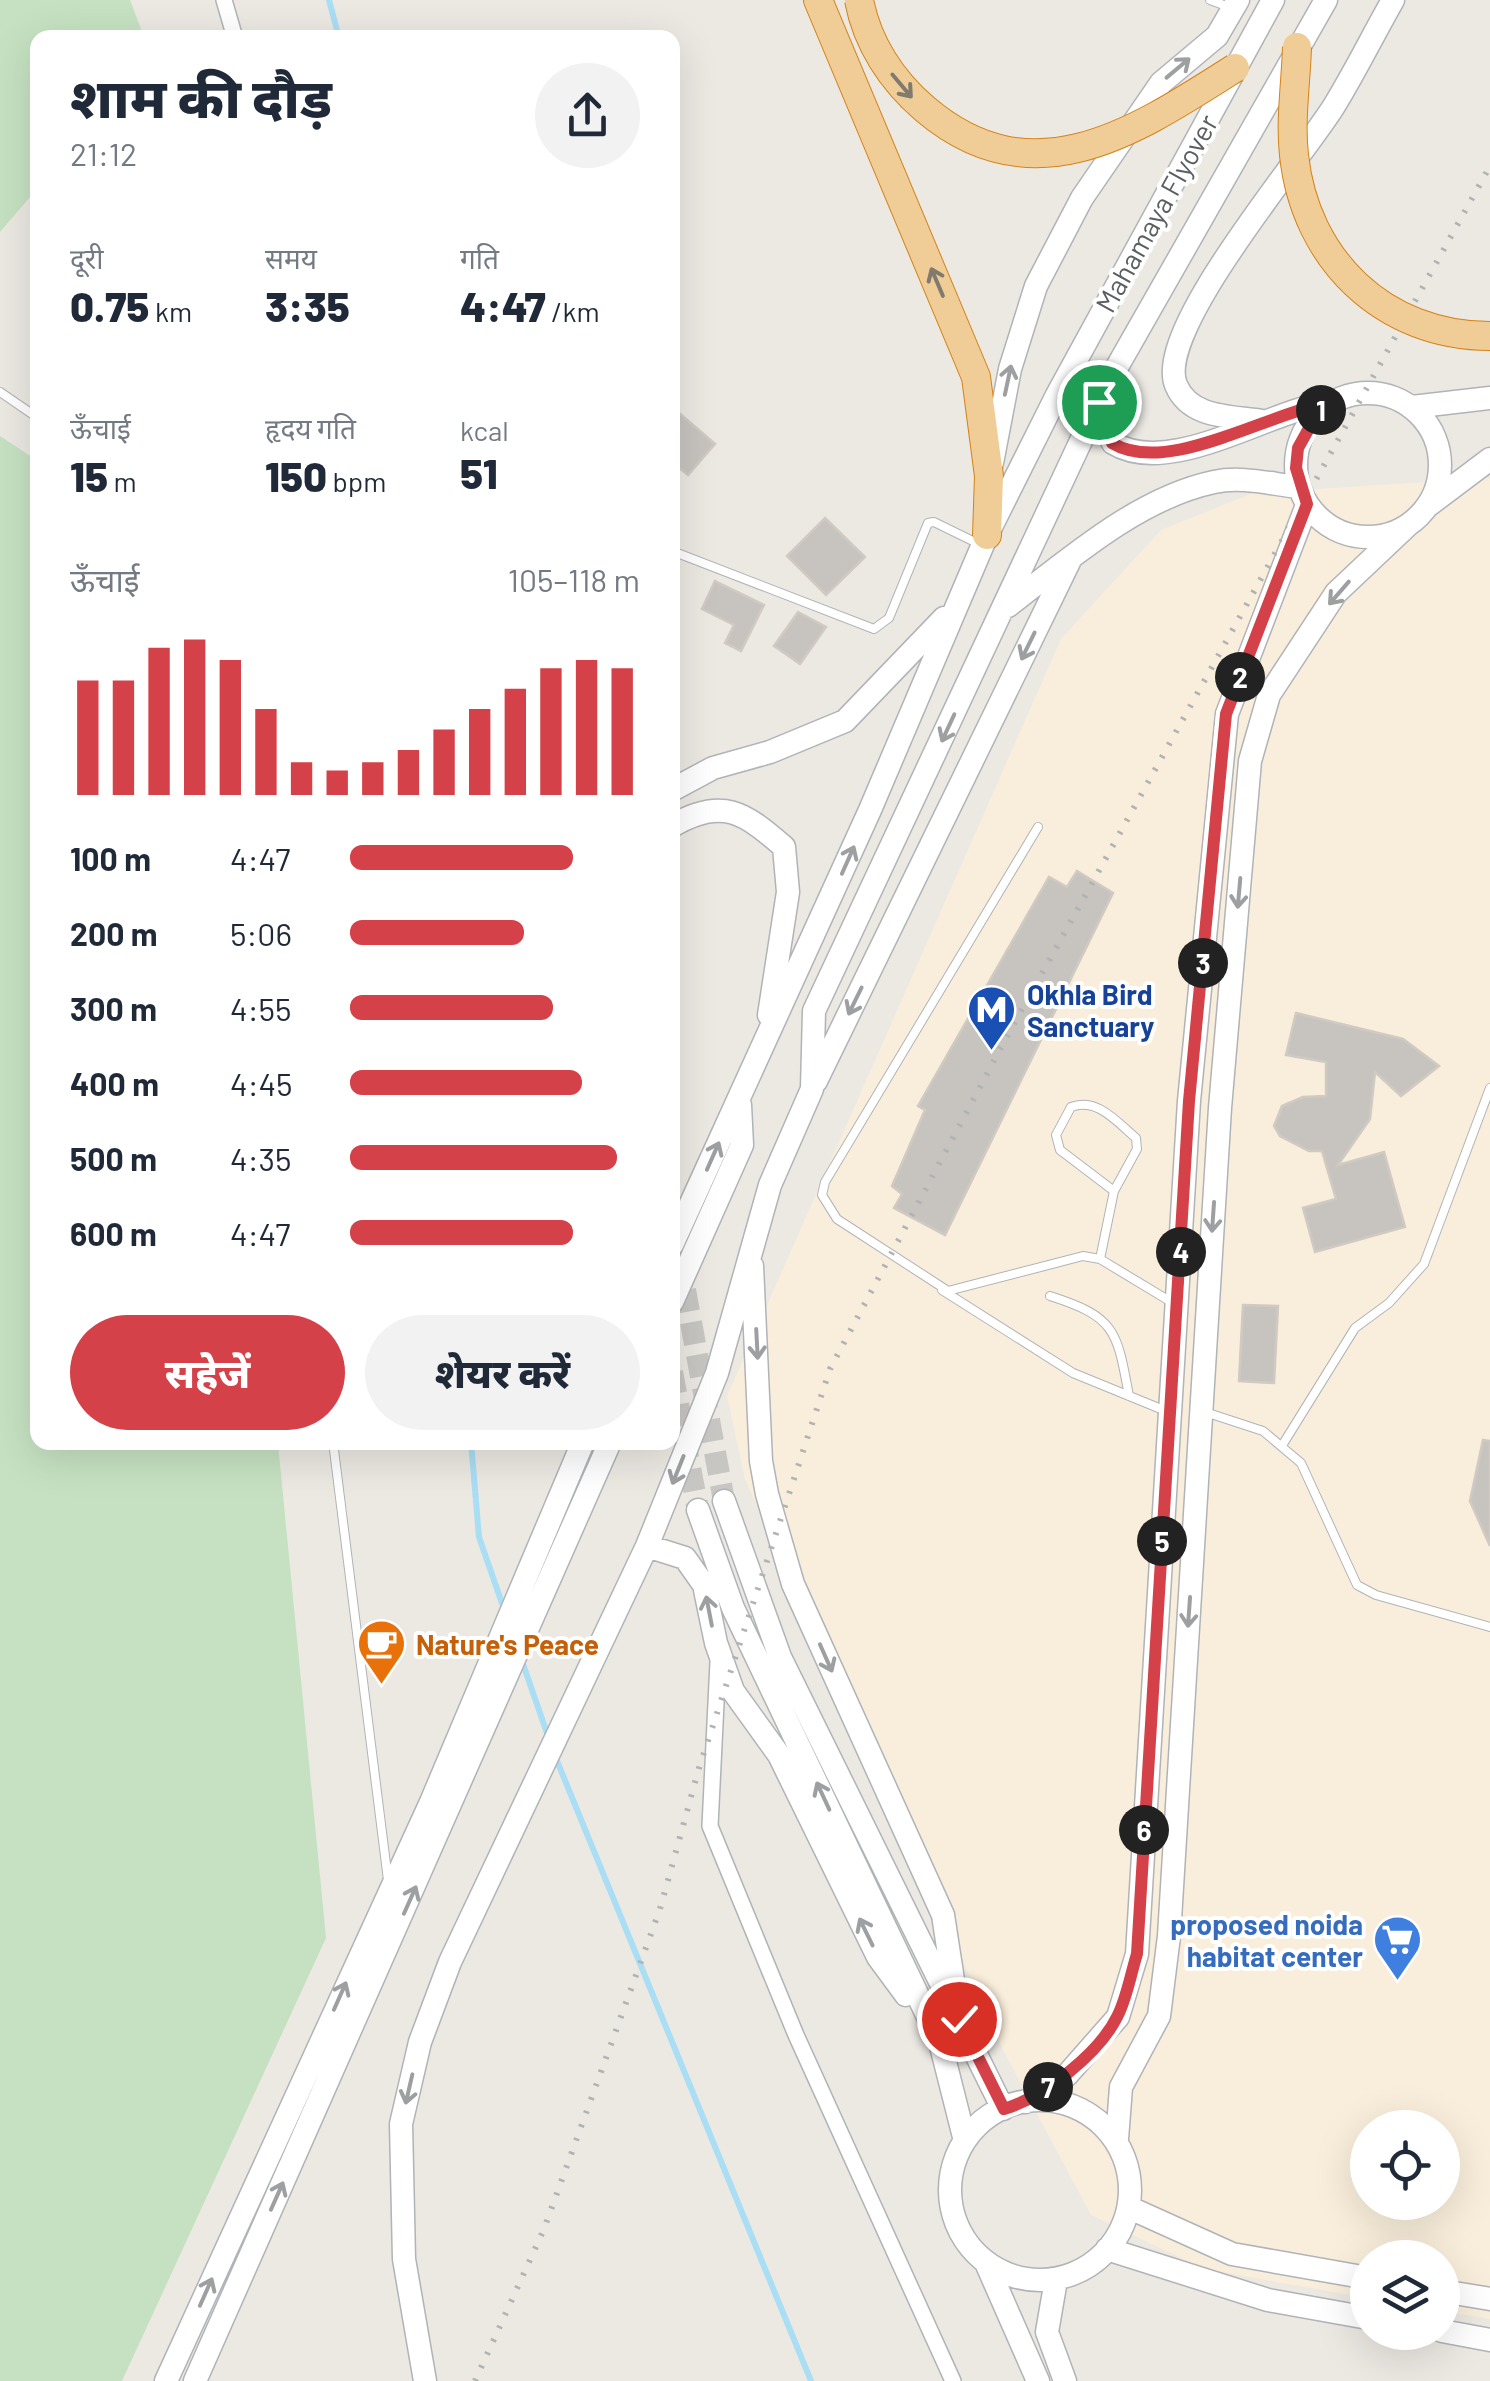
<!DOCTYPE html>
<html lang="hi">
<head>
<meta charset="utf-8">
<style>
  :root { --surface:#fff; --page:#f2f2f3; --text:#1f2937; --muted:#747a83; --accent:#d44148 }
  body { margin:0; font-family:Barlow,"Noto Sans Devanagari",sans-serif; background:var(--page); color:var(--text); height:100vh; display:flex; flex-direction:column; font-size:38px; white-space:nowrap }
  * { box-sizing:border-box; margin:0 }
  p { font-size:32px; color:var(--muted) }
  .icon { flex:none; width:55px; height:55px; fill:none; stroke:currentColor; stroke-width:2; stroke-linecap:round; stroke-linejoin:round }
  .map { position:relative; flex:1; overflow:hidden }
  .side { position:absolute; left:30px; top:30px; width:650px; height:1420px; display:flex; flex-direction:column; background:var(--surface); border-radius:20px; box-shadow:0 10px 40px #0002 }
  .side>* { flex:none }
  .fabs { position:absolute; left:1350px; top:2110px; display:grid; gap:20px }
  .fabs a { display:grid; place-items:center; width:110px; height:110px; border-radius:50%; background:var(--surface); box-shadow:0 10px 40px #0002; font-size:50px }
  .pin { position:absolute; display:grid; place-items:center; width:85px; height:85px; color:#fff; margin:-42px; border:5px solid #fff; border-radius:50%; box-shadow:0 2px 10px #0007 }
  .km { position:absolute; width:50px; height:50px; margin:-25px; border-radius:50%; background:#222; color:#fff; font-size:28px; line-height:50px; text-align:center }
  .round { display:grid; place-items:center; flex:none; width:105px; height:105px; border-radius:52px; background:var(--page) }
  .summary { display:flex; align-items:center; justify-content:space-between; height:170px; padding:0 40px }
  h1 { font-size:55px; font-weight:800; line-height:75px }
  .stats { display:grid; grid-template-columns:repeat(3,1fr); gap:15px; height:170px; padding:10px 40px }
  .stats div { display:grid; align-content:center }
  .stats b { font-size:42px; font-weight:800 }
  .stats small { font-size:28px; font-weight:400 }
  .stats p { font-size:28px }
  .chart { height:280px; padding:20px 40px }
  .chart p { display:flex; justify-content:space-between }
  .chart svg { width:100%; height:180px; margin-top:10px; stroke:var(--accent); stroke-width:6 }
  .action { display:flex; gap:20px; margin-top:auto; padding:20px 40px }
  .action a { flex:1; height:115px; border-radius:60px; background:var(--accent); color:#fff; font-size:40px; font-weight:800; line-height:115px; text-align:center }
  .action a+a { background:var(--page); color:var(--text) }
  ul { padding:0 40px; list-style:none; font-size:32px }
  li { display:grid; grid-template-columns:160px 120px 1fr; align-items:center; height:75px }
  li i { height:25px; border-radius:12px; background:var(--accent) }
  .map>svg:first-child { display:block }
  .commercial { fill:#f9eedb; fill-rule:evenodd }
  .green { fill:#c6e1c2 }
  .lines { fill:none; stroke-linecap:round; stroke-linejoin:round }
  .stream { stroke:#aadef5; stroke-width:6 }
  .building { fill:#c7c4c0; stroke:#d0cac2; stroke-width:2.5 }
  .secondary-tunnel { stroke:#c8c6c3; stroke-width:22; stroke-dasharray:22 11; stroke-linecap:butt }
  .lane-casing { stroke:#b0b4b7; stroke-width:10 }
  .street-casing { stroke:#b0b4b7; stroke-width:18 }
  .secondary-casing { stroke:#b0b3b7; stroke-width:25 }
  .highway-casing { stroke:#d5821a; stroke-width:30 }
  .lane { stroke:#fff; stroke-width:8 }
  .street { stroke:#fff; stroke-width:15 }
  .secondary { stroke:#fff; stroke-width:22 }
  .highway { stroke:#f0cd96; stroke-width:28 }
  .rail { stroke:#b1b2b2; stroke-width:6; stroke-dasharray:2.5 12; stroke-linecap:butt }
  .highway-bridge-casing { stroke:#d5821a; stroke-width:30; stroke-linecap:butt }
  .highway-bridge { stroke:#f0cd96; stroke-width:28 }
  .oneway { stroke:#9d9fa1 }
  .oneway2 { stroke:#807a6f }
  .route-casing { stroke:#fff; stroke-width:20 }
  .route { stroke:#d44148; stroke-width:12 }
  .labels { text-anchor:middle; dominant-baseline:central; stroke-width:8; stroke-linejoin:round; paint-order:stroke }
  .street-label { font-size:28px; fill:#5b5f62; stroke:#fff }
  .transit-label { font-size:28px; font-weight:bold; fill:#164399; stroke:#fff; text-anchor:start }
  .food-label { font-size:28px; font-weight:bold; fill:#c56008; stroke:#fff; text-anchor:start }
  .shop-label { font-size:28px; font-weight:bold; fill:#366cbe; stroke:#fff; text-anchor:end }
</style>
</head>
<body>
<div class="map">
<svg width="1490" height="2381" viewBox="0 0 1490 2381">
  <rect width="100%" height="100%" fill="#ece9e3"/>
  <!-- commercial -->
  <path class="commercial" d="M1490,478V2319L1443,2311L1442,2258H1368L1367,2298L1204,2269L1091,2215L1003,2050L745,1479L727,1396L1061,639L1161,530L1253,493ZM1368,2128H1442V2202H1368Z"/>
  <!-- green -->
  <path class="green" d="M0,0H130L144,37L38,38L37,189L0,232Z
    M0,436L38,461V1442L278,1443L326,1938L122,2381H0Z"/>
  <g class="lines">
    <!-- stream -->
    <path class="stream" d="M329,0L339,38
      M471,1442L479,1537L505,1612
      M522,1661L549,1739
      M555,1756L811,2381"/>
  </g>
  <!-- building -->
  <path class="building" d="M672,407L715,444L688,475L672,462Z
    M825,518L865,557L826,595L787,556Z
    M715,581L764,605L741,651L725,643L734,625L702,609Z
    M798,612L826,627L800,664L774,646Z
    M1077,871L1113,893L945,1235L894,1208L902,1194L892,1186L925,1110L918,1106L1049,877L1067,887Z
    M1296,1013L1403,1039L1439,1066L1401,1096L1375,1072L1370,1119L1338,1165L1384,1152L1405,1227L1315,1252L1303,1208L1336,1199L1322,1151H1309L1280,1136L1274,1126L1282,1106L1303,1097L1326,1096V1062L1286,1055Z
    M1243,1305L1278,1306L1274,1383L1239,1381Z
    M1483,1440L1490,1441V1546L1470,1501Z"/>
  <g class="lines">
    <!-- secondary-tunnel -->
    <path class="secondary-tunnel" d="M673,1225L724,1501
      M672,1372L698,1510"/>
    <defs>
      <path id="lane" d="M1210,0L1229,7
        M0,392L38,418
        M672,551L874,629L889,618L928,523L934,522L979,544
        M1038,827L825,1182L822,1195L837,1219L948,1291L1083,1256L1100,1259L1173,1303
        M1100,1259L1114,1191L1060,1150L1056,1135L1071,1107C1097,1097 1117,1122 1136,1138L1137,1149L1114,1191
        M942,1290L1073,1373L1166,1411
        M1050,1296C1116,1317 1117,1331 1129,1396
        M1205,1412L1263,1431L1301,1463L1357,1585L1376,1595L1490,1627
        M333,1442L388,1880
        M1283,1444L1355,1328L1389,1303L1424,1264L1490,1088"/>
      <path id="street" d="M224,0L235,38
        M718,1662L710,1826L796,2035L953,2381"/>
      <path id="secondary" d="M1296 465a72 72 0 1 1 144 0a72 72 0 1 1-144 0Z
        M1099,403L1100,417L1113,443C1170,478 1267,411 1330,402
        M1412,407L1490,398
        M1262,421C1232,416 1190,419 1176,385C1154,330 1302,158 1334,106C1355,72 1373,35 1393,0
        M992,463L1010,369L1036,286L1082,198L1161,83L1217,36L1238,0
        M1429,505L1490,459
        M1008,606C1068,560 1138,498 1214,482C1241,476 1271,484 1299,487
        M672,790L713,768L770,752L845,721L944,618
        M672,826C722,796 745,813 784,847L788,892L769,1015
        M816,1081L1071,558
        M672,1245L870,810L987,535L1057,395L1273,0
        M752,1266L761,1461L767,1494L793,1584L943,1915L959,2019
        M672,1302L742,1145L740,1105
        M724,1501L780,1657L1003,2109
        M698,1510L733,1608L940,2042L964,2137
        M647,1546L685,1558L704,1585L716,1643L733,1691L779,1755L878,1957L906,1995
        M950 2190a90 90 0 1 1 180 0a90 90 0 1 1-180 0Z
        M1026,2102L1067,2075L1118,2017L1137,1954L1189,1101L1227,714L1307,505
        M1117,2139L1121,2087L1159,2016L1169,1936L1220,1108L1250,761L1269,695L1336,593L1408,525
        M1130,2208L1232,2254L1368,2278
        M1107,2249L1268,2300L1368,2318
        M987,2265L1038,2381
        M1056,2280L1047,2332L1065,2381
        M1442,2291L1490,2299
        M1442,2331L1490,2340
        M166,2381L431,1802L583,1442
        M195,2381L610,1442
        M425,2381L404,2259L401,2124L420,2042L450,1962L647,1546L717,1373L770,1185L812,1089L814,1011L1109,381L1326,0"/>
      <path id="highway" d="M818,0L976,377L989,476L987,535"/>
    </defs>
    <!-- lane casing -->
    <use href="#lane" class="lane-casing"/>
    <!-- street casing -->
    <use href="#street" class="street-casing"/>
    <!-- secondary casing -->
    <use href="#secondary" class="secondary-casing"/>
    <!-- highway casing -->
    <use href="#highway" class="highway-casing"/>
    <!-- lane -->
    <use href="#lane" class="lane"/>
    <!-- street -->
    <use href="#street" class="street"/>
    <!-- secondary -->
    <use href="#secondary" class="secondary"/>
    <!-- highway -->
    <use href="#highway" class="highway"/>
    <!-- rail -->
    <path class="rail" d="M475,2381L544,2229L660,1909L699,1768L830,1369L1005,1040L1490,166"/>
    <defs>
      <path id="highway-bridge" d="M859,0C867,43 892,81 925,109C1033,201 1136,131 1235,68
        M1297,47C1296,82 1290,120 1294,155C1305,260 1384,336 1490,336"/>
    </defs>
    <!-- highway-bridge casing -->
    <use href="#highway-bridge" class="highway-bridge-casing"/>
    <!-- highway-bridge -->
    <use href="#highway-bridge" class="highway-bridge"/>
  </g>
  <!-- one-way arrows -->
  <defs><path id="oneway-shaft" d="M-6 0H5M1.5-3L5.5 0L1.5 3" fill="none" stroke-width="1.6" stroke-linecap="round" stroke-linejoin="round" transform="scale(2.5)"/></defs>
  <g class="oneway">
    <use href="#oneway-shaft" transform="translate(1178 68) rotate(-40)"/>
    <use href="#oneway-shaft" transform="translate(1008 380) rotate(-78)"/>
    <use href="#oneway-shaft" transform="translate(1339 593) rotate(131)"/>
    <use href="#oneway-shaft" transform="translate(1028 646) rotate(116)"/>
    <use href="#oneway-shaft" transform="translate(948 728) rotate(115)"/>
    <use href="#oneway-shaft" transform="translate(848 860) rotate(-66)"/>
    <use href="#oneway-shaft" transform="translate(1239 893) rotate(95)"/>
    <use href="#oneway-shaft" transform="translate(855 1001) rotate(116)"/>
    <use href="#oneway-shaft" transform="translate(713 1156) rotate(-66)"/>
    <use href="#oneway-shaft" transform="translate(1213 1217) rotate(94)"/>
    <use href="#oneway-shaft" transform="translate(757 1344) rotate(87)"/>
    <use href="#oneway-shaft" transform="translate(678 1470) rotate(112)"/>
    <use href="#oneway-shaft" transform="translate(709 1611) rotate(-101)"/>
    <use href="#oneway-shaft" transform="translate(1189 1612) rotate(94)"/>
    <use href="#oneway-shaft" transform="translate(826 1658) rotate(66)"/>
    <use href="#oneway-shaft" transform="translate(823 1796) rotate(-115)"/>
    <use href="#oneway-shaft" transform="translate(410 1900) rotate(-66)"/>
    <use href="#oneway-shaft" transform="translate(866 1932) rotate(-116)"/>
    <use href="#oneway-shaft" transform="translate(340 1996) rotate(-66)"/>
    <use href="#oneway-shaft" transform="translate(409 2089) rotate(103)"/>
    <use href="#oneway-shaft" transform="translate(277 2196) rotate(-66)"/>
    <use href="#oneway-shaft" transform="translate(206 2292) rotate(-66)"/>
  </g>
  <g class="oneway2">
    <use href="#oneway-shaft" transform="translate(902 86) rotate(50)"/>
    <use href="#oneway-shaft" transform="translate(937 282) rotate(-113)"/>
  </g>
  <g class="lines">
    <defs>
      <path id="route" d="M959,2019L1004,2109C1044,2097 1100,2053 1118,2015C1127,1997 1131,1973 1137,1954L1189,1101L1226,714L1307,504L1296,468L1298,448L1317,414L1333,402C1270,411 1168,477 1112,443L1100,417L1099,402"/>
    </defs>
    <!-- route casing -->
    <use href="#route" class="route-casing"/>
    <!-- route -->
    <use href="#route" class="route"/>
  </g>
  <!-- icons -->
  <defs>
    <symbol id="metro-pin" viewBox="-11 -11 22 30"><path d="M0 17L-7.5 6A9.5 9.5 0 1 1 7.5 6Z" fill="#1a4fb4" stroke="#fff"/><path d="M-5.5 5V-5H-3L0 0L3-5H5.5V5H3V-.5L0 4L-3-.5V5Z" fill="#fff"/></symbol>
    <symbol id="cafe-pin" viewBox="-11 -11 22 30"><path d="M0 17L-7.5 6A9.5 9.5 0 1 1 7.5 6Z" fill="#e8710a" stroke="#fff"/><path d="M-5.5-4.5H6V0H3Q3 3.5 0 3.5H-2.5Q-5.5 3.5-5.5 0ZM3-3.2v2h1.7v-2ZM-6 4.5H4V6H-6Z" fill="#fff"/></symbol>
    <symbol id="supermarket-pin" viewBox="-11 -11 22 30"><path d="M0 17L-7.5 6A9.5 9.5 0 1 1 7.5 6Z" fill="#3f7fe0" stroke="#fff"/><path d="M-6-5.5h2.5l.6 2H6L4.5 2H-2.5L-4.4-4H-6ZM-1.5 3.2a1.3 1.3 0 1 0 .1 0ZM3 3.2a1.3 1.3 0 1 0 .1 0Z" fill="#fff"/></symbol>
  </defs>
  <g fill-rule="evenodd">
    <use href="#metro-pin" x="964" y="982" width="55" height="75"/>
    <use href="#cafe-pin" x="354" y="1616" width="55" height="75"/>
    <use href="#supermarket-pin" x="1370" y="1912" width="55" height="75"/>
  </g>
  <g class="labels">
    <!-- street labels -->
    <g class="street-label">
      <text transform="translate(1156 213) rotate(-61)">Mahamaya Flyover</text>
    </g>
    <!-- transit labels -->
    <g class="transit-label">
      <text x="1027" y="994">Okhla Bird<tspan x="1027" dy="32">Sanctuary</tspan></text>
    </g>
    <!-- food labels -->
    <g class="food-label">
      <text x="416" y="1644">Nature's Peace</text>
    </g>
    <!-- shop labels -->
    <g class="shop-label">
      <text x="1363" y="1924">proposed noida<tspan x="1363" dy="32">habitat center</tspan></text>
    </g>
  </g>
</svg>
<div class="fabs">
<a><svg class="icon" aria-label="locate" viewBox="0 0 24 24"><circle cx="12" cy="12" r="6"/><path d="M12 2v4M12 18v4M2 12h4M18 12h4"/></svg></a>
<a><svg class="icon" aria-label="layers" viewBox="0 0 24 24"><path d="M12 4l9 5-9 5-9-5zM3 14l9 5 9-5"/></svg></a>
</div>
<div class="pin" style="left:1099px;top:402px;background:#1e9e55"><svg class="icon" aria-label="arrive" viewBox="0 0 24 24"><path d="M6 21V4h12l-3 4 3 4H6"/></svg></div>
<div class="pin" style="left:959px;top:2019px;background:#d93025"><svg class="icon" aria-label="check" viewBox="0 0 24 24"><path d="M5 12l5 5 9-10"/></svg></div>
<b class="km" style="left:1321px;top:410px">1</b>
<b class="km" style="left:1240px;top:677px">2</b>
<b class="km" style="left:1203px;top:963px">3</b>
<b class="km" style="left:1181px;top:1252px">4</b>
<b class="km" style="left:1162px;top:1541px">5</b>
<b class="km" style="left:1144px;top:1830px">6</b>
<b class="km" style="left:1048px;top:2087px">7</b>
<section class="side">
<div class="summary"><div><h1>शाम की दौड़</h1><p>21:12</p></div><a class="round"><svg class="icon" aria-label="share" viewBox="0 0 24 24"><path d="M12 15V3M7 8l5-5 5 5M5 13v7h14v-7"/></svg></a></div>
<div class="stats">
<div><p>दूरी</p><b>0.75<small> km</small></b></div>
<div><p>समय</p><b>3:35</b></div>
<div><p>गति</p><b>4:47<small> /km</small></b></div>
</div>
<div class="stats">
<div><p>ऊँचाई</p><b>15<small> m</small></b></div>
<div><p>हृदय गति</p><b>150<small> bpm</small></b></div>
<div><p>kcal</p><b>51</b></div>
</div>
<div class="chart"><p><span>ऊँचाई</span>105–118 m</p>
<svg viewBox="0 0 160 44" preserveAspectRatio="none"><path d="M5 44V16M15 44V16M25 44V8M35 44V6M45 44V11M55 44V23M65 44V36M75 44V38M85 44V36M95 44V33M105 44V28M115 44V23M125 44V18M135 44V13M145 44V11M155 44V13"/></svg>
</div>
<ul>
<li><b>100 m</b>4:47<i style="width:77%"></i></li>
<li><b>200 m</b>5:06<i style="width:60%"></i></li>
<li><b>300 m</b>4:55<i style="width:70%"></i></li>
<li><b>400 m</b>4:45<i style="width:80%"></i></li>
<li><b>500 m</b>4:35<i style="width:92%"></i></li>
<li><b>600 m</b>4:47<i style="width:77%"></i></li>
</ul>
<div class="action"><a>सहेजें</a><a>शेयर करें</a></div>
</section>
</div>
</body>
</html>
